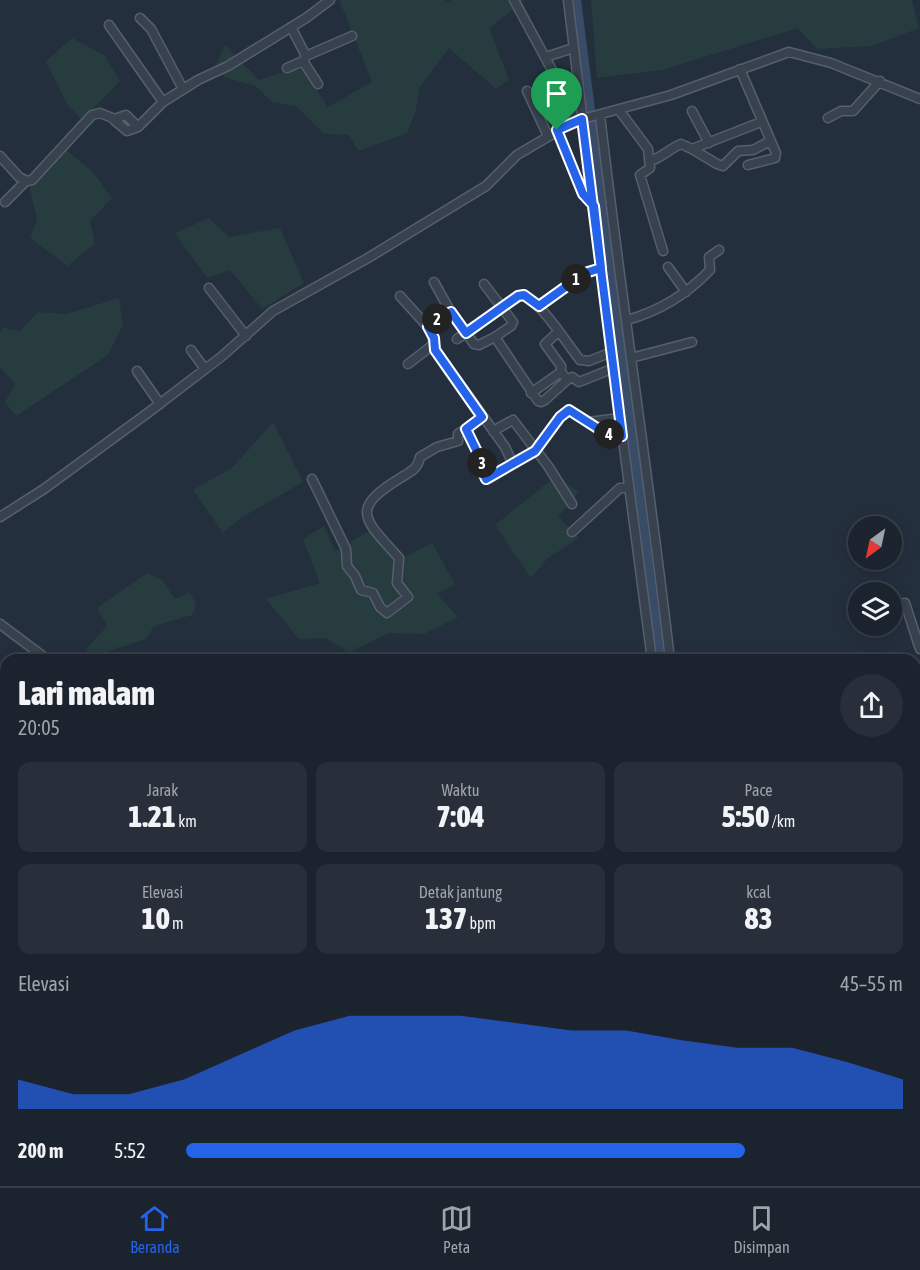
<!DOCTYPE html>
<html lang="id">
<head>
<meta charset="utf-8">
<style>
  :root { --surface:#1b232e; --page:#282f3a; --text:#f1f3f6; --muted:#a0a4aa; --line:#39404a; --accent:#2563eb }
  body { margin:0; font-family:"Asap Condensed",sans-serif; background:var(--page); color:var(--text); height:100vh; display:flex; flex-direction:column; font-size:22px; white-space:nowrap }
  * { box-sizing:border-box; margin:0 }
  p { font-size:20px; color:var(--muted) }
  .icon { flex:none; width:33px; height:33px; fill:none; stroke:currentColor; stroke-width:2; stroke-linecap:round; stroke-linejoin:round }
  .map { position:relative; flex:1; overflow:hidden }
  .side { position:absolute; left:0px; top:654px; width:921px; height:532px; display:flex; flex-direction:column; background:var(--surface); border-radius:18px 18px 0 0; box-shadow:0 3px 15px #0003,0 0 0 2px var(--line) }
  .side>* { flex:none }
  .needle { width:39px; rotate:213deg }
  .controls { position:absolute; left:848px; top:516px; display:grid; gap:12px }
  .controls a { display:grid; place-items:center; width:54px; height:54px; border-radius:50%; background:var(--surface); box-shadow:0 3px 15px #0003,0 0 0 2px var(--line); font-size:30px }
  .pin { position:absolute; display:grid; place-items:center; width:51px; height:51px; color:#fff; margin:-62px -26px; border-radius:50% 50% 50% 0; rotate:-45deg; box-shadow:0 0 6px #0007 }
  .pin .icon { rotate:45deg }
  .km { position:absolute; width:30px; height:30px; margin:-15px; border-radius:50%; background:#222; color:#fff; font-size:16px; line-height:30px; text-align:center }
  .round { display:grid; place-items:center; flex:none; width:63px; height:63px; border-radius:32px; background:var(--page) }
  .headline { display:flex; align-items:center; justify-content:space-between; height:102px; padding:0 18px }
  h1 { font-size:33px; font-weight:800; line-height:45px }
  .stats { display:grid; grid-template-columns:repeat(3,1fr); gap:9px; height:102px; padding:6px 18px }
  .stats div { display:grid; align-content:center; border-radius:12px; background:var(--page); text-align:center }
  .stats b { font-size:30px; font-weight:800 }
  .stats small { font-size:16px; font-weight:400 }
  .stats p { font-size:16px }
  .chart { height:168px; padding:12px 18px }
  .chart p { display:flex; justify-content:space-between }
  .chart svg { width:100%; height:108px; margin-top:6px; fill:var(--accent); opacity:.7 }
  ul { padding:0 18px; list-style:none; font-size:20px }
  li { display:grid; grid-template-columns:96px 72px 1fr; align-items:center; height:45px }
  li i { height:15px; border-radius:8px; background:var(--accent) }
  .dock { display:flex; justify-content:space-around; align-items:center; height:84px; border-top:2px solid var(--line); background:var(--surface); font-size:16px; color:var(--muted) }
  .dock a { display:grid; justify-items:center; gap:3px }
  .dock .selected { color:var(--accent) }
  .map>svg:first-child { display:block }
  .green { fill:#263c3f }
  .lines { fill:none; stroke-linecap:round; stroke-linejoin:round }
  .stream { stroke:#394c67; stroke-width:1.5 }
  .river { stroke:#394c67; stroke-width:10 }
  .minor-casing { stroke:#565f6c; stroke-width:11 }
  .major-casing { stroke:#414a57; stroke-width:14 }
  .minor { stroke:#38414e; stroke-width:8 }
  .major { stroke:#56606e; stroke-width:10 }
  .route-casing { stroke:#fff; stroke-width:12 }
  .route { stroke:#2563eb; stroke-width:8 }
</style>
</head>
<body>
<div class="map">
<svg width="920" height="1186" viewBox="0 0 920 1186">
  <rect width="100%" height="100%" fill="#242f3e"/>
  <!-- green -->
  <path class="green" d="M341,0H445L447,2L452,0H525L489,28L509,80L496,89L449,48L419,88L416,110L407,133L359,151L348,135L324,134L296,106L272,102L256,86L224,77L216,64L225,45L259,80L301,66L328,107L372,82L340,2Z
    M591,0H912L919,28L872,46L817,49L798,28L662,70L597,78Z
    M72,38L105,56L120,81L82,120L67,104L46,61Z
    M61,146L93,172L112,198L90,221L95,244L67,266L30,238L37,219L28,181Z
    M209,218L229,237L280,228L304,283L262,309L230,270L207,278L175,233Z
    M119,298L123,325L108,355L16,416L5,402L15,384L0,367V334L3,328L20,331L38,312L66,314Z
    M273,422L303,482L239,519L223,533L193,490L233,467Z
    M556,476L579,492L558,517L579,538L548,558L531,578L495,525Z
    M324,526L335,551L371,530L405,557L432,543L455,584L437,594L458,617L424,634L388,633L349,653L326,638L299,639L266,599L320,583L303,539Z
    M147,573L162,580L175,599L190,592L196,605L192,615L154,626L146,639L93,656L86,649L107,626L97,608Z
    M6,814V902L0,904V819Z"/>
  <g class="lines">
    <!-- stream -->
    <path class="stream" d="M463,1186L470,1180"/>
    <!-- river -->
    <path class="river" d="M576,0L660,660
      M726,1180L727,1186"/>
    <defs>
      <path id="minor" d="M514,0L566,96L575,121
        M568,0L609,334L652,660
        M140,18L151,29L183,89
        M109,25L163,102
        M306,56L352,36
        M546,57L573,48
        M303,61L318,84
        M287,68L303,61L306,56L291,27
        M740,69L776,153L775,158L748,165
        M527,91L548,136
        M619,110L648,149L650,168L640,175L663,251
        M537,111L566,96
        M692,111L709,143
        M600,115C621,297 649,478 670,660
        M828,118L841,111H853L880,81
        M113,119L127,131L138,127
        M557,130L583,194L594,206
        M692,149L717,164L723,166L738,151L753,150L770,141
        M0,156L19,177L27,181L32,180L92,115L100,113L115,119L126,115L138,127L163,102L198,80L228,66L306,18L330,0
        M650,161C663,157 669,149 681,144L692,149L761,122
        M5,202L26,181
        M668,267L686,292
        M434,282L449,309L474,344L479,345L495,337
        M484,284L513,322L511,326L495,337L538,401L541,402L545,400L567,380
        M209,288L246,336
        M400,296L428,327
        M539,306L584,273L601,269
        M627,320C660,311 686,295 710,270L709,257L719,250
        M558,332L545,344L561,366V372
        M457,339L521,295C540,299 567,344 580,360L589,361L612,352
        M434,344L436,351L505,447L513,464
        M191,350L205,369
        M631,358L692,342
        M408,364L434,344L429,324L451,311
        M137,371L160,404
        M531,393L561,372L567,380L572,377L579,382L614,368
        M589,422L605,433L622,436
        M466,429L482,417
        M493,431L513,420L548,466L572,504
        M312,479L346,549L347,566L355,576L361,590L373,593L380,607L387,613L408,597L397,583L399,558C363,518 349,509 402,477C412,471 418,468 420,457L437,447L458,441V434L466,429L482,462L481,470L488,479L535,451L560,417L569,410L589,422L620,418
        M0,517L44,489L149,412L221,357L273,311L368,258L486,186L517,155L575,121L671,95L789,52L831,63L920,99
        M572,532L620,488H629
        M891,606L905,603L920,649
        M0,624L48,660
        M915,716L920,714
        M915,814L920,815
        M0,831L6,828
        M915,939L920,937
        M915,977L920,974
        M915,984L920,991
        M718,1180L719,1186
        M733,1180L734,1186"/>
      <path id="major" d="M915,851L920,847
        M473,1186L480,1180"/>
    </defs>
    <!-- minor casing -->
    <use href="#minor" class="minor-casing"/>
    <!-- major casing -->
    <use href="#major" class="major-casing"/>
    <!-- minor -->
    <use href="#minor" class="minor"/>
    <!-- major -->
    <use href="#major" class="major"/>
  </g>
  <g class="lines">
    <defs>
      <path id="route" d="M557,130L583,194L594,206L601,268L585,273L539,306L524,295L518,296L466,333L451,312L429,324L428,327L434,338L435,350L482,417L466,429L482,462L480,466L486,479L535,451L560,417L569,410L605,433L622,436L582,119L557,130"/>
    </defs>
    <!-- route casing -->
    <use href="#route" class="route-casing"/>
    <!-- route -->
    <use href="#route" class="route"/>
  </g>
</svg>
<div class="controls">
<a><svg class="needle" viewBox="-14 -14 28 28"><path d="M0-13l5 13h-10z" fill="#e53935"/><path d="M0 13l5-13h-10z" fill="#a0a4aa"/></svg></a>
<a><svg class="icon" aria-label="layers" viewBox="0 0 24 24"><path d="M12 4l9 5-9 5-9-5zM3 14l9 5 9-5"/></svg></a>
</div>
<div class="pin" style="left:557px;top:130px;background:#1e9e55"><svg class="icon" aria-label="arrive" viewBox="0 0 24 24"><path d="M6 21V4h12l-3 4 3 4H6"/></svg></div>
<b class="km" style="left:576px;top:279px">1</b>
<b class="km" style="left:437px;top:319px">2</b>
<b class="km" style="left:482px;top:463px">3</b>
<b class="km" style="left:609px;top:434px">4</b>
<section class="side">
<div class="headline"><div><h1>Lari malam</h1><p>20:05</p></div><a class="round"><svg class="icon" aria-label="share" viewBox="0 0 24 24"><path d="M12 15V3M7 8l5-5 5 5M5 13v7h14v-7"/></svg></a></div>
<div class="stats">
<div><p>Jarak</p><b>1.21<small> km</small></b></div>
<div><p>Waktu</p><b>7:04</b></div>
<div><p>Pace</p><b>5:50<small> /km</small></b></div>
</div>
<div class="stats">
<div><p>Elevasi</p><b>10<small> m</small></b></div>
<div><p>Detak jantung</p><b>137<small> bpm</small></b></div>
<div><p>kcal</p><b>83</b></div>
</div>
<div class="chart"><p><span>Elevasi</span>45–55 m</p>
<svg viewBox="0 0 160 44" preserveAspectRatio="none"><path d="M0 44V32L10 38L20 38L30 32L40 22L50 12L60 6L70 6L80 6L90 9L100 12L110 12L120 16L130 19L140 19L150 25L160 32V44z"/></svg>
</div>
<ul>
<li><b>200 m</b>5:52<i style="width:78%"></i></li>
</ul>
</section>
</div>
<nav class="dock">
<a class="selected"><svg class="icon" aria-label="home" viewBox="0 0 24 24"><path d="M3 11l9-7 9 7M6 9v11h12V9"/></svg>Beranda</a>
<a><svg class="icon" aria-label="map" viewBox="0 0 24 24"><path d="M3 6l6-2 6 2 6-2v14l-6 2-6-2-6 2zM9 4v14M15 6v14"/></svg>Peta</a>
<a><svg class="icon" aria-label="saved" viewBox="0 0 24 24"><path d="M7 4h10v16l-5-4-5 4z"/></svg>Disimpan</a>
</nav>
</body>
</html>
